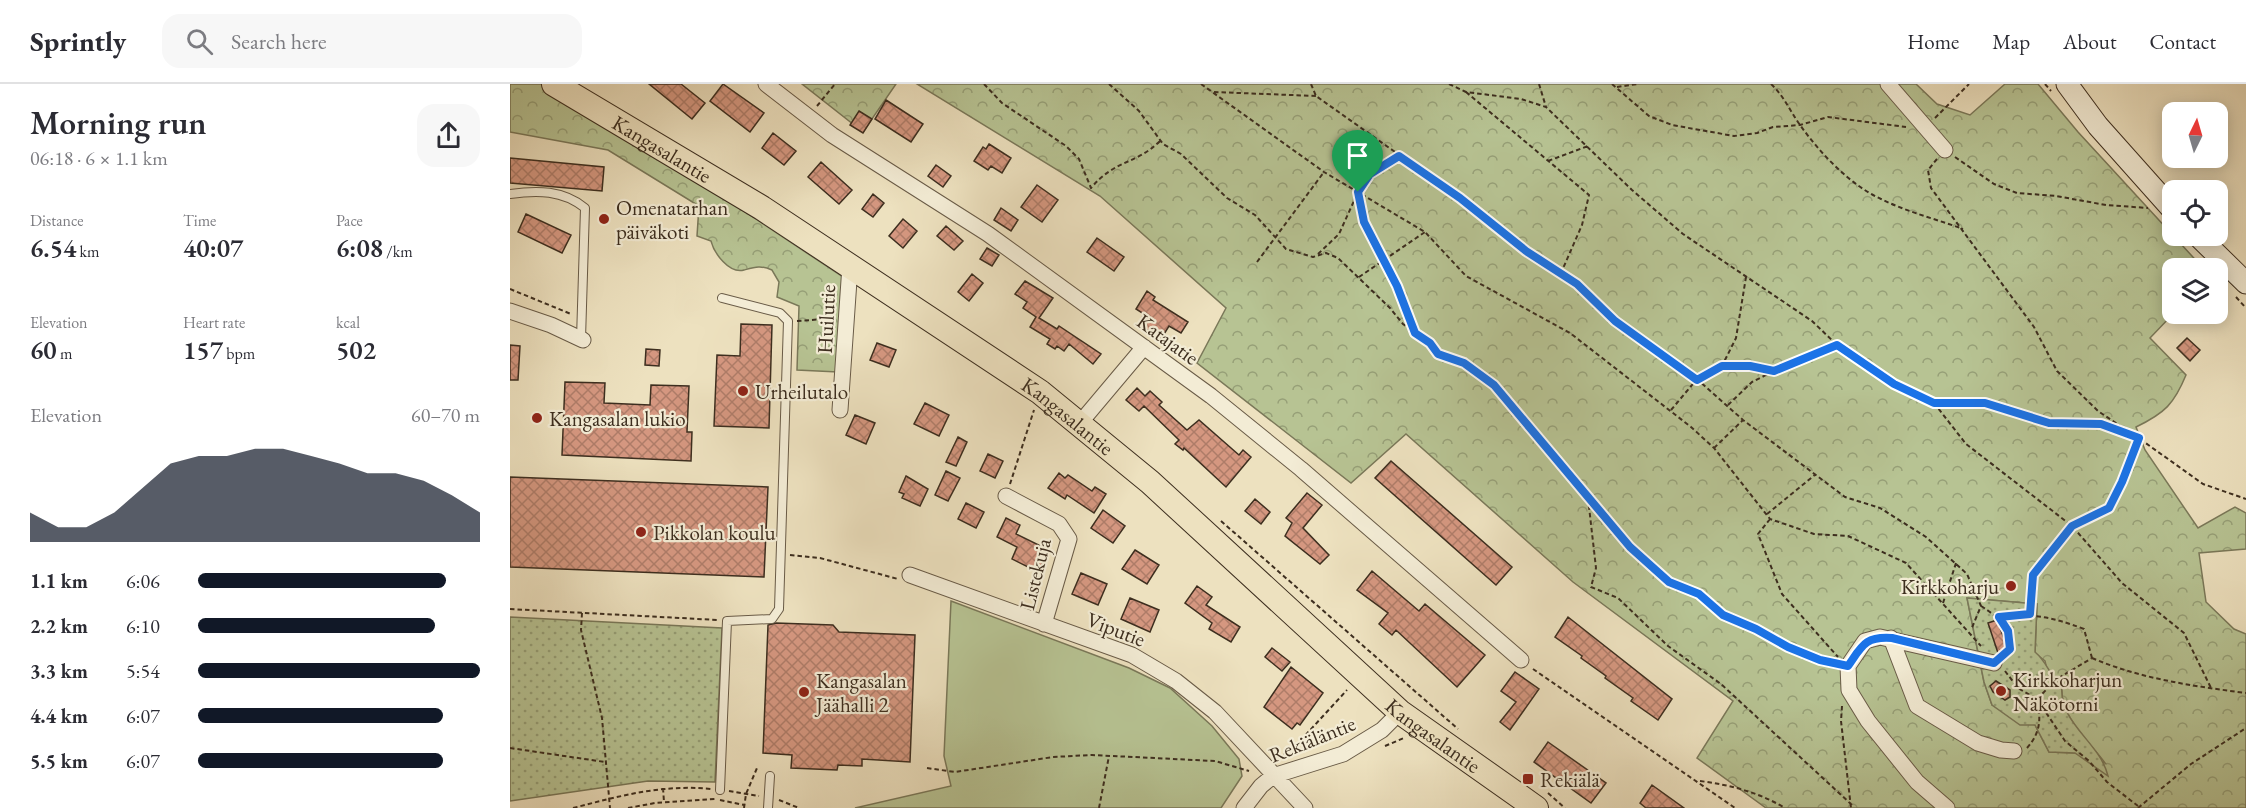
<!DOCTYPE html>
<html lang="en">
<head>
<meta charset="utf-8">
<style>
  :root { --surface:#fff; --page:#f7f7f7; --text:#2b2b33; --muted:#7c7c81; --line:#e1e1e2; --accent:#111827 }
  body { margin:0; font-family:"EB Garamond",serif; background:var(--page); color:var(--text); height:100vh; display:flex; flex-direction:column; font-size:22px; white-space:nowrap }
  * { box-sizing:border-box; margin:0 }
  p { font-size:20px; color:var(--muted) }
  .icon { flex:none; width:33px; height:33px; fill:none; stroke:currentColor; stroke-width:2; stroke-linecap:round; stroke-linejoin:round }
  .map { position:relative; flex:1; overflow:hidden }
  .drawer { display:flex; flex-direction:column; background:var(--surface); width:510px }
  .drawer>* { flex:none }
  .needle { width:39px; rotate:5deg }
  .controls { position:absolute; left:1652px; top:18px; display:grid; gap:12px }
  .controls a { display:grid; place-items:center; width:66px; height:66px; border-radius:12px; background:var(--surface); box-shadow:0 3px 15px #0003; font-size:30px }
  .pin { position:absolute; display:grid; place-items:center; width:51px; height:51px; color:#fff; margin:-62px -26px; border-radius:50% 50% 50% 0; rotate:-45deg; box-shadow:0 0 6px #0007 }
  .pin .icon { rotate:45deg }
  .round { display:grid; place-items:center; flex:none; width:63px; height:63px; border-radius:18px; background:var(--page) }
  .head { display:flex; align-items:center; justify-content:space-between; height:102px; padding:0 30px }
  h1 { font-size:33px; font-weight:600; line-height:45px }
  .metrics { display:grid; grid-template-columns:repeat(3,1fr); gap:9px; height:102px; padding:6px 30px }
  .metrics div { display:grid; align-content:center }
  .metrics b { font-size:26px; font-weight:600 }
  .metrics small { font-size:16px; font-weight:400 }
  .metrics p { font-size:16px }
  .chart { height:168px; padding:12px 30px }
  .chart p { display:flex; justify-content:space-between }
  .chart svg { width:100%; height:108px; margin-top:6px; fill:var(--accent); opacity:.7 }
  ul { padding:0 30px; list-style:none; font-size:20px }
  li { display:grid; grid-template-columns:96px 72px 1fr; align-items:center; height:45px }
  li i { height:15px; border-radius:8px; background:var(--accent) }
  header { display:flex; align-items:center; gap:36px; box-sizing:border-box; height:84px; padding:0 30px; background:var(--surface); border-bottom:2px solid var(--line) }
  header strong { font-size:28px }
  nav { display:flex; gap:33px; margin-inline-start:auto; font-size:21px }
  .search { width:420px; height:54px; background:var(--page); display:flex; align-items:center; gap:15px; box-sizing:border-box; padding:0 21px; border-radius:18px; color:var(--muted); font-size:22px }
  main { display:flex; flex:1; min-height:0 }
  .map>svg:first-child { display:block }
  .grass { fill:#b7c393; stroke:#7a7859; stroke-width:1.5 }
  .forest { fill:url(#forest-crowns); stroke:#7a7859; stroke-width:1.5; fill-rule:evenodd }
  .park { fill:url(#park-dots); stroke:#7a7859; stroke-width:1.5 }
  .building { fill:url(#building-cross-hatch); stroke:#3d2e1f; stroke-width:1.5 }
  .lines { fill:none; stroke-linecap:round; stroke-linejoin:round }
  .lane-casing { stroke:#695b47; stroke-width:10 }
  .street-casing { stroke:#695b47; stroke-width:17 }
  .secondary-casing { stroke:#3d2e1f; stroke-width:23 }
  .primary-casing { stroke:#3d2e1f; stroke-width:26 }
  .path { stroke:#3d2e1f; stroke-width:2; stroke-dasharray:4.5 3; stroke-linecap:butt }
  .lane { stroke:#f3ecd5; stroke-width:8 }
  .street { stroke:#f3ecd5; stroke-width:15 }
  .secondary { stroke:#f3ecd5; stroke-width:21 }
  .primary { stroke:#ede1bf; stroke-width:24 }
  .route-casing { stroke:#fff; stroke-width:12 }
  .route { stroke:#1a73e8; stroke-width:8 }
  .poi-dot { fill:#8f2418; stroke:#f3ecd5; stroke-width:2 }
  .labels { text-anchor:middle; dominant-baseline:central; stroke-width:4.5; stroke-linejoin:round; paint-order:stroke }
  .street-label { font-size:21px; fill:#3d2e1f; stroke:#f3ecd5 }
  .poi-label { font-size:21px; fill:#3d2e1f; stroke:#f3ecd5; text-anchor:start }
</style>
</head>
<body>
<header>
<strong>Sprintly</strong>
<div class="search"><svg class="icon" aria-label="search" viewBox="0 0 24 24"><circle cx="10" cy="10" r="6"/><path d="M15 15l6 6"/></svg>Search here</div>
<nav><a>Home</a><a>Map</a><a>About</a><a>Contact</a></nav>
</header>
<main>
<section class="drawer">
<div class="head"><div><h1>Morning run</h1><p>06:18 · 6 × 1.1 km</p></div><a class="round"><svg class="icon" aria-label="share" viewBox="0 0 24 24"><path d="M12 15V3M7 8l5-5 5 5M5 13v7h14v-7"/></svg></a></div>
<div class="metrics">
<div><p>Distance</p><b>6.54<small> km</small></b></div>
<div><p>Time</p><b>40:07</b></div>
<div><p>Pace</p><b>6:08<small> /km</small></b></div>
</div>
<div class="metrics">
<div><p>Elevation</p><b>60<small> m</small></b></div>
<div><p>Heart rate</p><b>157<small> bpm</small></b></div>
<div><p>kcal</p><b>502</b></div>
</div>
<div class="chart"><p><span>Elevation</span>60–70 m</p>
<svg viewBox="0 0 160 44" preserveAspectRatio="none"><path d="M0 44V32L10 38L20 38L30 32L40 22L50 12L60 9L70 9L80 6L90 6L100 9L110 12L120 16L130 16L140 19L150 25L160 32V44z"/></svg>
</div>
<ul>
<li><b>1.1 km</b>6:06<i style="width:88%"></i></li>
<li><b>2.2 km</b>6:10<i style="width:84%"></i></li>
<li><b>3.3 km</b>5:54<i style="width:100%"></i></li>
<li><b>4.4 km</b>6:07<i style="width:87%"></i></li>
<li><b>5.5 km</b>6:07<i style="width:87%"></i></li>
</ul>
</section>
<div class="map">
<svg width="1736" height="724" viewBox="0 0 1736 724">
  <defs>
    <pattern id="forest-crowns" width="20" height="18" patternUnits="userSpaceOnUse" patternTransform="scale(1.5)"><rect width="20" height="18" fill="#b7c393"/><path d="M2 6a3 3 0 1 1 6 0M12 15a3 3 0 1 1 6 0" fill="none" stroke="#969f77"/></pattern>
    <pattern id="park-dots" width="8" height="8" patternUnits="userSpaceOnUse" patternTransform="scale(1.5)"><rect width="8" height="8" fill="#b7c393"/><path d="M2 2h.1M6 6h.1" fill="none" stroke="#969f77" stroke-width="1.8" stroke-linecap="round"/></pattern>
    <pattern id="building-cross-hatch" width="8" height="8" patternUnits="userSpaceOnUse" patternTransform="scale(1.5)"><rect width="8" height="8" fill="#d59780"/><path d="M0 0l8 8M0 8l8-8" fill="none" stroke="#ae7c68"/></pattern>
  </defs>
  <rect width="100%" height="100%" fill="#ede1bf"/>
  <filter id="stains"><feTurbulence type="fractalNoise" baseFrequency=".00333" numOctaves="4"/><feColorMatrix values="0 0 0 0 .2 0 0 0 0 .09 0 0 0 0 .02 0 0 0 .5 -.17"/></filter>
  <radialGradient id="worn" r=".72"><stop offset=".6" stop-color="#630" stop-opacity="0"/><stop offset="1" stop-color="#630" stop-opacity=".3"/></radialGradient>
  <!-- grass -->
  <path class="grass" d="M441,517L619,584L660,604L702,642L729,675L732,692L711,724H345L441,702L434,672Z"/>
  <!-- forest -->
  <path class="forest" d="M0,0H31L73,20L339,197L328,288L287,286L289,222L267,213L269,198L262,186C251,181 245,183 234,186C219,190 204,169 201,157L187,152L189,122L98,66L0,48Z
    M292,0H386L353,48Z
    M407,0H1406L1427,20L1460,31L1495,0H1528L1568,48L1693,184H1662L1663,230L1640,254L1676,291C1664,320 1655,329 1626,343L1635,366L1688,444L1725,423L1736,429V465L1689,469L1696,518L1724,545L1736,550V724H1256L1187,674L1223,617L1063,498L896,350L841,399L687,279L716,224L590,112ZM1457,514L1527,520L1525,569L1535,577L1538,590L1552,602C1549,632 1578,656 1595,679L1565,669L1539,668L1525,641L1482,621L1474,598Z"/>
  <!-- park -->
  <path class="park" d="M1457,514L1527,520L1525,568C1538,579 1538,590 1552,602C1548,639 1590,658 1598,692L1565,669L1539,668L1525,641H1510L1482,621L1474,598Z
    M0,533L212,544L205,698L138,697L0,717Z"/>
  <!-- building -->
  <path class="building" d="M139,0H171L195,19L182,35Z
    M213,0L254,29L240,48L200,17Z
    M376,16L413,40L401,58L365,35Z
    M349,27L362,35L353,49L340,41Z
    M263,49L286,67L274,81L252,64Z
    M479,60L501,74L492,89L481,82L478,86L464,77L473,63L476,65Z
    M0,74L94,83L92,107L0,99Z
    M311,78L342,106L329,120L298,93Z
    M426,81L441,92L433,103L418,92Z
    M527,101L548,116L532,138L511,123Z
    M363,110L374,119L363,133L352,125Z
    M491,124L508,136L501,147L484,136Z
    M16,130L61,151L52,169L8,148Z
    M393,135L407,147L393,164L379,152Z
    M436,142L453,157L444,166L427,152Z
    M587,154L614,173L604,187L577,168Z
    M477,164L489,171L482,182L470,175Z
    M462,190L473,199L459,217L448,208Z
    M515,197L543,214L529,234L547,245L549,242L591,270L583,280L559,260L554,267L547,262L545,265L537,260L540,255L520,243L526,233L513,224L517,218L505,210Z
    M637,207L645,213L643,216L678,238L671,249L659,242L651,255L628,240L634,230L626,225Z
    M231,240L262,241L259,344L204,342L207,271L230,272Z
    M1677,254L1690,266L1680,277L1667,264Z
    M367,259L386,266L379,283L360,276Z
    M0,261L10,262L8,296H0Z
    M136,265L150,266L149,282L135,281Z
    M55,298L95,299L94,319L140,321L141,301L179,302L177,348H182L181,377L52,371Z
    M627,304L635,312L640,307L652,318L649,321L677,346L689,336L729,371L733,366L741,373L716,403L674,364L673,366L665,360L669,356L634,322L629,327L616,316Z
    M415,319L439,331L429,352L404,340Z
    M345,331L365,339L356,360L336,351Z
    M448,353L457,358L446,382L436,378Z
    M478,370L493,377L485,394L470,387Z
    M881,377L1002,483L986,501L865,394Z
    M436,387L450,394L438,417L425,411Z
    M549,389L555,394L558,391L582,407L585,403L596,410L584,429L557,411L555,415L538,404Z
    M396,392L418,405L410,422L392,414L394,410L389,408Z
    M0,393L258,403L254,493L0,483Z
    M797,409L812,421L793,444L819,471L810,480L775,452L782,439L776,434Z
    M745,415L760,428L751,440L735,427Z
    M456,419L474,428L466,444L448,435Z
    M593,426L615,442L603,459L581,444Z
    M496,434L510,441L506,450L539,466L528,488L502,475L507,463L487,453Z
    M625,466L649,481L637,500L612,485Z
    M862,487L909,527L915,520L975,571L947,603L886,546L882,551L869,540L878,529L847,506Z
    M571,489L597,500L588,521L562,510Z
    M687,502L702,513L696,521L730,543L721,558L699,545L702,539L675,519Z
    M620,514L649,526L640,548L611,535Z
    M1058,533L1162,615L1148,636L1121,617L1123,614L1095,594L1096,592L1071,574L1072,572L1045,553Z
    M1487,536L1498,565L1488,569L1478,539Z
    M266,539L323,541L329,548L405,551L400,678L352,675V682L328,681L327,686L281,684L282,671L253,669L258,541Z
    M762,564L780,578L772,587L755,573Z
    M781,583L813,609L790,641L787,639L782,645L754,623Z
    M1005,588L1029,605L1000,646L990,638L1006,618L991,607Z
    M1486,597L1500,606V613L1495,616L1483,608L1480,602Z
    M1038,658L1096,699L1081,719L1024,678Z
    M1142,701L1174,724H1136L1130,719Z"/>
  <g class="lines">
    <defs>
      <path id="lane" d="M0,110C27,106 53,106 75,124L71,255
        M210,706L217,537L262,535L269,525L278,237L270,229L212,214
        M258,724L260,692"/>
      <path id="street" d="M256,0L322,51L478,150L701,312L791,385L1011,576
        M1378,0L1435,66
        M0,227L41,241L73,256
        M330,326L340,182
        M570,339L634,263
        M496,412L549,440L559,455L534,540
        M400,491L622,571L666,597L705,628L795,724
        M1381,554L1407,622L1468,659L1491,666L1504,667
        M734,724L751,702L763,692L833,670L872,646L890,628
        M1437,724L1407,698L1358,637L1339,606L1338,582L1355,557L1370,553L1484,579"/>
      <path id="secondary" d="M1557,0L1588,42L1662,125
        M1688,152L1736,199"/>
      <g id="primary">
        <path id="s1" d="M44,0L252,124L530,308L640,398L890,628L1026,724"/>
      </g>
    </defs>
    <!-- lane casing -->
    <use href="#lane" class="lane-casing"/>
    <!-- street casing -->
    <use href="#street" class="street-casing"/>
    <!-- secondary casing -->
    <use href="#secondary" class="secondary-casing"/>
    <!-- primary casing -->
    <use href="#primary" class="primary-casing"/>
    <!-- path -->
    <path class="path" d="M474,0L492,19L556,62L569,75L581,104C604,76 627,80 650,57
      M599,0L629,27L653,60L671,70L717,114L745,131L776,165L803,173L816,169L828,174L880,224L893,240L920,259L929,270L954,279L984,301L1023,344L1099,439L1159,498L1189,510L1213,531L1247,545L1278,563L1325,579
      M691,0L814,88L915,148L956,192L1060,249L1181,343L1204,364L1260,435L1304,450L1338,452L1396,479L1471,562
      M801,0L806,12L950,114L1016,167L1067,200L1105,237L1187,295L1233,336L1335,413L1370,424L1416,453L1457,490L1471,522L1461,546
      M939,0L956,8L1011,15L1036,23L1122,106L1173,150L1302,237L1327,261L1384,300L1424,319H1475L1539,339L1591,340L1629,354L1612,398L1599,424L1562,442L1523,491L1520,530
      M1029,0L1036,23
      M1102,0L1139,32L1162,41L1224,52L1247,49L1263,43L1290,41L1318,33L1396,43
      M1261,0C1274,12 1280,27 1290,41C1310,69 1340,101 1371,115C1397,128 1426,135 1453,145
      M1535,0L1541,7
      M1107,3L1128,0
      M704,8L806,12
      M956,8L1079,111L1072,141L1051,189
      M307,22L325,0
      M1425,34L1459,0
      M1445,73L1484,100L1507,109L1546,112L1596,121L1638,124
      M1427,75L1418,86L1421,104L1524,243L1547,287L1588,327L1625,352
      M1038,77L1078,62
      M860,90L867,58
      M848,108L860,90L889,72
      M1656,141L1662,147
      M808,170L829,150L848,108L854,138L887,202L905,249
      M747,178L814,88
      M849,193L915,148
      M0,205L61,230
      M1726,213L1736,224
      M287,237L315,235L324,228
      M1212,282H1240L1263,287
      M1424,319L1456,360L1562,442L1612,499L1674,549L1701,604
      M1218,321L1242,298L1264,287L1326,261
      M1161,326L1187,295L1212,282L1226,254L1236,193
      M1630,355L1693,400L1736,415
      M1204,364L1233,336
      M500,400L524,326
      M1078,414L1086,484L1081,503L1108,514L1158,562L1211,600L1342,721
      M1257,430L1306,390
      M1260,435L1248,450L1272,510L1328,573
      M711,437L948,645
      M280,471L310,474L388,495
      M1433,519L1446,479
      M1471,522C1490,534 1497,542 1500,565L1494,572
      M0,525L208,536
      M72,529L71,546L92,634L100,724
      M1489,533C1526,530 1539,532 1574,545L1582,574
      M1582,574C1631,595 1683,602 1736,609
      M1023,585L1225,724
      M1495,587L1508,604L1527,615L1555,657L1579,677L1597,698L1628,722
      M1332,622L1331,637L1341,724
      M875,662L894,654
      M0,664L95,678
      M1517,664C1531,648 1531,635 1527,615L1547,595L1582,574
      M766,671L779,669L837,606
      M417,684L445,688L543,673L582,671L705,677L739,687
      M1190,697C1220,701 1248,708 1275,724
      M153,704L154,718
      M219,707L249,712
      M1038,709L1055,724
      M210,716L234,721
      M269,716L289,724
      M63,724C110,712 152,700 201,705
      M118,724L145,719L205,715
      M234,724L236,710L247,684
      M589,724L599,672
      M1628,724L1681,680L1736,644"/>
    <!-- lane -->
    <use href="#lane" class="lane"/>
    <!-- street -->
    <use href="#street" class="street"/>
    <!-- secondary -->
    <use href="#secondary" class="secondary"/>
    <!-- primary -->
    <use href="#primary" class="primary"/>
  </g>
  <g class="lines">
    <defs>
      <path id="route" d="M889,72L950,114L1016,167L1067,200L1105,237L1187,296L1212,282H1240L1264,287L1327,261L1384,300L1424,319H1475L1539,339L1591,340L1629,354L1612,398L1599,424L1562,442L1523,491L1520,530L1489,533L1498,547L1500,565L1484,579L1382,554C1355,552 1352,562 1338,582L1310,576L1278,563L1246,545L1213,531L1189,510L1159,498L1120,463L984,301L954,279L928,270L920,259L905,249L887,202L854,138L848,108L860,90Z"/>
    </defs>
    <!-- route casing -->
    <use href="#route" class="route-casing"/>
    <!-- route -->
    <use href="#route" class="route"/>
  </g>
  <!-- markers -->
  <g class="poi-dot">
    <circle cx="94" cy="135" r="6"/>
    <circle cx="233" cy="307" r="6"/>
    <circle cx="27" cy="334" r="6"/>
    <circle cx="131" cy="448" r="6"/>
    <circle cx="1501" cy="502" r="6"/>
    <circle cx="1491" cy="607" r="6"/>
    <circle cx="294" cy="608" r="6"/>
    <rect x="1012" y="689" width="12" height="12" rx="3"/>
  </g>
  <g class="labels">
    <!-- street labels -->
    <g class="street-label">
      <text stroke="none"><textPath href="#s1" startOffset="126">Kangasalantie</textPath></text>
      <text transform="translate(316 235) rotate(-87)">Huilutie</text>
      <text transform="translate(658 255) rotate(36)">Katajatie</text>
      <text stroke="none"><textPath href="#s1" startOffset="612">Kangasalantie</textPath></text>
      <text transform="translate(525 490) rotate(-76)">Listekuja</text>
      <text transform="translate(606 545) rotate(21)">Viputie</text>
      <text stroke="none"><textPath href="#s1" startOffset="1098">Kangasalantie</textPath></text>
      <text transform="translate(802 655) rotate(-22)">Rekiäläntie</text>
    </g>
    <!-- poi labels -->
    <g class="poi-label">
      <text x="106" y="123">Omenatarhan<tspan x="106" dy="24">päiväkoti</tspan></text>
      <text x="245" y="307">Urheilutalo</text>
      <text x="39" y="334">Kangasalan lukio</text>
      <text x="143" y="448">Pikkolan koulu</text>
      <text x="1489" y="502" text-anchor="end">Kirkkoharju</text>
      <text x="1503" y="595">Kirkkoharjun<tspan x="1503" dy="24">Näkötorni</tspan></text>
      <text x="306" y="596">Kangasalan<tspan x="306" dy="24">Jäähalli 2</tspan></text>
      <text x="1030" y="695">Rekiälä</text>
    </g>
  </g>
  <rect width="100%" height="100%" filter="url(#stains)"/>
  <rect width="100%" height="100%" fill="url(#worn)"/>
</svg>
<div class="controls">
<a><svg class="needle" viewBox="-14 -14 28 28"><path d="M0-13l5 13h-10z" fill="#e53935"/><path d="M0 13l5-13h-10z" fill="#7c7c81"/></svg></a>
<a><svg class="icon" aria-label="locate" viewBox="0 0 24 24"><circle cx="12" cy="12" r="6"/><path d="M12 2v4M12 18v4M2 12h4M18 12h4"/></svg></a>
<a><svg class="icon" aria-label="layers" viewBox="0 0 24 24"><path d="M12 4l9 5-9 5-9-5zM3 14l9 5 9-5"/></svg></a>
</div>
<div class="pin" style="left:848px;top:108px;background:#1e9e55"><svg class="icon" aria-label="arrive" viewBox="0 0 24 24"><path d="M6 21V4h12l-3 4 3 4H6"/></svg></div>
</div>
</main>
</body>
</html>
